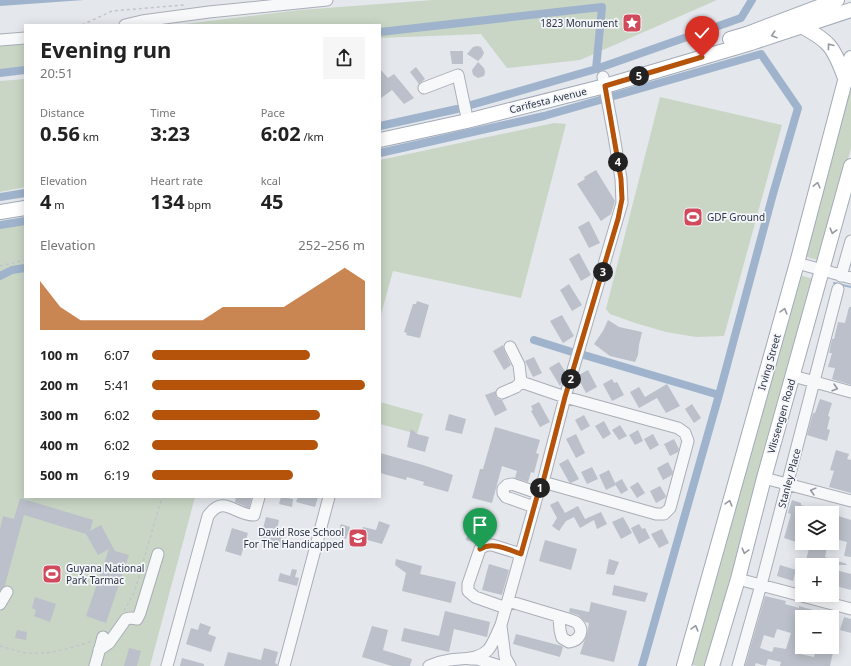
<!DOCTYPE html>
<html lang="en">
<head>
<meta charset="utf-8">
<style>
  :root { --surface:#fff; --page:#f6f6f6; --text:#222; --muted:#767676; --accent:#b45309 }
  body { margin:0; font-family:"Noto Sans",sans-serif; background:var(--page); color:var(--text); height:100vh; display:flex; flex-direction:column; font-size:15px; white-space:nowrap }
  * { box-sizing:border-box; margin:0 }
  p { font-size:13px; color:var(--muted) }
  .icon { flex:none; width:22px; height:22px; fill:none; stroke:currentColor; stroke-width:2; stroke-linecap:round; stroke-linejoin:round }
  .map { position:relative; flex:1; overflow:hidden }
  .drawer { position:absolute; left:24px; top:24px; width:357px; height:474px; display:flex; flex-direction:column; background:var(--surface); border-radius:0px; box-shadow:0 2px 10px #0003 }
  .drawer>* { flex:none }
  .buttons { position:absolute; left:795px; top:506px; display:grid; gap:8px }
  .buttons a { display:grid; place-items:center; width:44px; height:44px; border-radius:0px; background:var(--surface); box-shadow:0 2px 10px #0003; font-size:20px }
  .pin { position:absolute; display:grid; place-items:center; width:34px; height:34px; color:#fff; margin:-41px -17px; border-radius:50% 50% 50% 0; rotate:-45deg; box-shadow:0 0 4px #0007 }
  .pin .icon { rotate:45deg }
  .km { position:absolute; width:20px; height:20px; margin:-10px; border-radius:50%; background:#222; color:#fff; font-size:11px; line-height:20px; text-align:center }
  .round { display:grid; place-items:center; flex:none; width:42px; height:42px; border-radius:0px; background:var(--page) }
  .summary { display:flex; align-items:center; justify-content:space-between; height:68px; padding:0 16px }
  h1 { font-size:22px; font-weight:700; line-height:30px }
  .stats { display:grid; grid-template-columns:repeat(3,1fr); gap:6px; height:68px; padding:4px 16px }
  .stats div { display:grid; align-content:center }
  .stats b { font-size:20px; font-weight:700 }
  .stats small { font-size:11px; font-weight:400 }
  .stats p { font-size:11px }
  .chart { height:112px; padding:8px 16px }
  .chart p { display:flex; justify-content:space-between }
  .chart svg { width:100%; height:72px; margin-top:4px; fill:var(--accent); opacity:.7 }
  ul { padding:0 16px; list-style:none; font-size:13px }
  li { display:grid; grid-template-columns:64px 48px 1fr; align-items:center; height:30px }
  li i { height:10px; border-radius:5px; background:var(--accent) }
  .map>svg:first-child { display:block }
  .green { fill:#c9d6c5 }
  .water { fill:#9fb4cc }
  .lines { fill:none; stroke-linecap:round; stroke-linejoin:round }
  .stream { stroke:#9fb4cc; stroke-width:2 }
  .canal { stroke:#9fb4cc; stroke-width:8 }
  .building { fill:#bbc0ca; fill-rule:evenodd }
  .minor-casing { stroke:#a9aeb7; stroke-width:13 }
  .major-casing { stroke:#a3abb8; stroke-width:16 }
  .path { stroke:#c2c5cb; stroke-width:1.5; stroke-dasharray:3 3; stroke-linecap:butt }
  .minor { stroke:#f7f8fa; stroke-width:11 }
  .major { stroke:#fff; stroke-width:14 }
  .oneway { stroke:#959aa2 }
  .oneway2 { stroke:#9196a0 }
  .route-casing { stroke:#fff; stroke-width:8 }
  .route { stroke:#b45309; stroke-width:5 }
  .labels { text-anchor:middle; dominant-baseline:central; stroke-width:3.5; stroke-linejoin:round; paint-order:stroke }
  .poi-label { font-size:10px; fill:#2b3445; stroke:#f4f6f9; text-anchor:end }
  .street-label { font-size:10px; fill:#2b3445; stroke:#f4f6f9 }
</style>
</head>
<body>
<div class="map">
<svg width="851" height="666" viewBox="0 0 851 666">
  <rect width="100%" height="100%" fill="#e4e7ec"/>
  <!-- green -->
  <path class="green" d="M433,0H717L580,60L507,68L481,34L380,38V25H176L300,10Z
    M25,40V73L0,75V42Z
    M25,79V187L0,192V81Z
    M851,86V148L820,261L804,256Z
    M660,97L782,125L724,336L696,337L666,332L635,323L610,314L606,309Z
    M554,123L566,124L521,298L393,271L380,318V160Z
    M25,222V497H195L150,666H0V227Z
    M799,275L814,279L706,666H697L690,664Z
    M380,402L423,414L417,434L380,424Z"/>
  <!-- water -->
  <path class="water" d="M0,0H84L0,6Z"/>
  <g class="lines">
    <!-- stream -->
    <path class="stream" d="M834,283L851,287"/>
    <!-- canal -->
    <path class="canal" d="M380,32L602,7L596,69
      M0,73L25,70
      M380,126L457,109L596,69L741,18L752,0
      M380,153L544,116L761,54L798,108L773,194L719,395
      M0,197L25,193
      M0,225L25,221
      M0,276L12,270L25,268
      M534,340L572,352
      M584,355L719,395L642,666"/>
  </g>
  <!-- building -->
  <path class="building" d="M477,46L481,47L484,53L482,57L478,61L467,54L473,47Z
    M450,51H463V64H452Z
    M478,62L484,68L485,72L484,76L478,78L473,75L472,70Z
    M416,67L425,79L419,84L410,72Z
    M380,69L388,78L394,74L414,98L404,104L392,90L380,99Z
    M596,170L615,201L611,214L601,221L577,184L585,179L584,177Z
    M589,221L600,243L589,248L578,227Z
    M579,253L591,275L581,281L569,259Z
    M569,284L582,305L572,311L560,290Z
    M417,301L429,305L420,338L406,335L407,333L404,332L413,304H416Z
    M849,307H851V385L832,379L835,368L828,367L832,353H829L832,339H834L838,322L845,323Z
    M562,315L574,336L563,343L550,321Z
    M608,320L619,327L642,332L639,345L638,355L635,362L610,356L594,344L603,331Z
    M503,345L504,350L511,365L504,370L493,351Z
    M534,357L542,373L533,377L525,361Z
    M559,362L565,371L561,384L560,386L549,368Z
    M588,370L597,387L586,393L579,380L581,379L579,375Z
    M612,379L614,383L617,382L624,395L612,401L603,384Z
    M667,384L680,406L666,413L657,398L639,408L630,392L639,387L645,397Z
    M496,391V396L498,399L502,400L507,410L495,416L485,395Z
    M820,399L832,403L828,416L830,417L827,429L830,430L827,441L807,435L813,413H815Z
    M539,402L550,422L540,427L531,411L533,410L531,406Z
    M692,404L701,418L694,423L685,409Z
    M449,414L466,419L462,434L445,430Z
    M584,415L590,426L581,431L575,420Z
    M604,421L611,434L603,439L595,426Z
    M620,425L627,436L619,440L612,430Z
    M495,427L540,440L536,453L539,454L534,473L531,472L528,482L515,478L517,471L502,466L492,503L472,498L480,469H483Z
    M411,429L417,434L429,437L425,452L407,447Z
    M638,430L643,441L635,445L629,435Z
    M576,434L585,453L576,458L566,439Z
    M653,434L659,445L650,450L644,439Z
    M674,439L679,449L678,452L670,456L664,444Z
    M836,450L849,454L847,459L851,460V493L829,487L834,471L830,470Z
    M380,453L423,465L453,475L448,492L423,485L424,482L407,477L406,480L380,473Z
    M568,459L579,479L571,483L569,482L559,464Z
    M668,462L673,472L672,475L663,480L657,468Z
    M592,467L598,479L587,484L581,472Z
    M609,470L615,483L622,479L628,490L621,494L615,484L616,485L606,490L599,475Z
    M638,482L645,493L637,498L630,487Z
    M660,486L666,496L665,498L656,503L650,491Z
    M236,497H252L249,508L235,502Z
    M281,497L293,499L292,507L279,504Z
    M298,497H318L315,507L296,502Z
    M20,498L93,520L90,531L101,525L115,551L129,555L106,623L86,616L109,549L98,555L86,534L24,515L5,585L0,590V529L3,516L14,519Z
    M792,500L801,503V505L823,511V513H802V543H828L825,557L847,564L846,565H805L809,548L796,545V543H799L784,538L791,514L788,513Z
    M558,501L565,513L578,506L585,519L601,512L607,524L597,529L594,520L580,528L574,517L566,521L559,531L552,526L557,518L550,505Z
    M832,514L851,520V557L844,556L847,542L832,538Z
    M266,517L279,520L276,534L285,536L282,548L272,545L273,543L260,540Z
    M623,517L632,533L621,539L612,522Z
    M472,518L486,521L481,540L477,543L466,540Z
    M379,521L390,525L382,544L360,538L363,527L376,530Z
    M341,524L350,527L346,539L337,536Z
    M639,524L642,529L645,528L650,538L639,544L631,528Z
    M232,528L248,533L241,556L225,551Z
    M662,529L669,543L659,548L651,534Z
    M545,540L577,549L571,570L539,561Z
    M396,559L422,566L420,574L456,582L451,603L402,591L406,573L395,565Z
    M609,559L619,562L614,575L606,574Z
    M489,564L509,570L502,595L482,590Z
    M780,565L796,570L793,581L777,576Z
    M292,569L297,570L295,577L299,578L297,586L278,581L280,573L290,576Z
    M832,569L851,574V590L832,585Z
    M614,585L648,593L645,602L612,595Z
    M765,596L786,601L785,604L799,608V606L830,615V617H802V646L800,654L814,657L816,647H834L830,666H780L781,662L768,659L766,666L756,663L755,666H745ZM777,629L791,633L786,649L774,647L772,652L760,648L764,635L774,638Z
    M35,597L56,604L50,622L34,616L36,610L32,608Z
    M591,602L627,611L614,662L580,654L584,642L587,634L589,623L585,622L578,615L569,612L570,608L589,612Z
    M445,611L490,622L487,637L454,629L449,652L401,641L404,628L439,636Z
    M844,617L851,619V633L840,630Z
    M200,623L211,627L208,634L216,637L211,652L186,644L191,628L198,630Z
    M832,623L839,625L834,644L832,643Z
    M372,626L388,630L383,650L412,659L410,666H392L362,657Z
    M17,630L27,632L26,640L15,638Z
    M516,634L562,646L563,647L560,657L513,644Z
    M129,648L141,651L137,666H124Z
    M264,648L278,652L275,663L277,664V666H224L228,652L261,660Z
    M182,658L204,664V666H180Z"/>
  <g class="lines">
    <defs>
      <path id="minor" d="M125,25L142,21L209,12L327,0
        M0,40L25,38
        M424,88L458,75L466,113
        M797,263L851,278
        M841,276L851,241
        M510,347L519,365L521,382
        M793,376L851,392
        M521,382L565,397L678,428L685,433L688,441L670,508L664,514H656L543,482
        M502,393L516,387L521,382
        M764,478L851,501
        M534,507L506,497L503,493V489L507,485L512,484L538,493
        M738,579L851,609
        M508,601L568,619C571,620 575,621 577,623C585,631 579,641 569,642L562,638L560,630L559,617
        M0,604L7,592
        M506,608L475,597L468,591V584L480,549L486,545H492L521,554
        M501,626L505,657L510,666
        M99,650L109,643L126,619L131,618L137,619L140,613L158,554
        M471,659H477L500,666
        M95,666L103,637
        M167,666L208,516C224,493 235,516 254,515L259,497
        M284,666L329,497
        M429,666C436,663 443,661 450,660C463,658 478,660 488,650C494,643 497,633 501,625L538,493L543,482L565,397L622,203L621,179L614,136L603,77
        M738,666L761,585L838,289"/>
      <path id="major" d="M801,26C830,41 834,48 845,78
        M730,39L747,34L837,0
        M380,140L467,121L605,86L751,43L851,10
        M0,212L25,208
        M684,666L797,263L851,58
        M712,666L738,579L764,478L851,166"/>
    </defs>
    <!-- minor casing -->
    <use href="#minor" class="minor-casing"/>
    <!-- major casing -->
    <use href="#major" class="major-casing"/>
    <!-- path -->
    <path class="path" d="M82,25L112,11L184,5
      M0,266L25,260
      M124,611L134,593L162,497
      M0,646C9,648 18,652 27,653C50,655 71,648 92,641"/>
    <!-- minor -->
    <use href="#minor" class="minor"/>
    <!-- major -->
    <use href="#major" class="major"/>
  </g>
  <!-- one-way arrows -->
  <defs><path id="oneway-chevron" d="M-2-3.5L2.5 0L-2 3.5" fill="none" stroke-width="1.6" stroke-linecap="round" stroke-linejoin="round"/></defs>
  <g class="oneway">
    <use href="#oneway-chevron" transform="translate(774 35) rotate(162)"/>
    <use href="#oneway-chevron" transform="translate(830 46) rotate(-128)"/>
    <use href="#oneway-chevron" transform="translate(817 185) rotate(-76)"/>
    <use href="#oneway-chevron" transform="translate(833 231) rotate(105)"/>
    <use href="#oneway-chevron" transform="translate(784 311) rotate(-74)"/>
    <use href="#oneway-chevron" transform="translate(729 503) rotate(-74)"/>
    <use href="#oneway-chevron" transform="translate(745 551) rotate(105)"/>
    <use href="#oneway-chevron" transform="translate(695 628) rotate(-74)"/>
  </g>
  <g class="oneway2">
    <use href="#oneway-chevron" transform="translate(835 388) rotate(16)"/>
    <use href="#oneway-chevron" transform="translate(813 491) rotate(-165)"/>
  </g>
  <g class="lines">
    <defs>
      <path id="route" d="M480,549C493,541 509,550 521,554L538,493L543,482L565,397L618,219L622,199L621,179L605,86L702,57"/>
    </defs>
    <!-- route casing -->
    <use href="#route" class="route-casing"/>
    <!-- route -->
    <use href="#route" class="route"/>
  </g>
  <!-- icons -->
  <defs>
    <symbol id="sight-square" viewBox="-11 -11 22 22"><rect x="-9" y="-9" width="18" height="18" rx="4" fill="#d1495b" stroke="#f4f6f9"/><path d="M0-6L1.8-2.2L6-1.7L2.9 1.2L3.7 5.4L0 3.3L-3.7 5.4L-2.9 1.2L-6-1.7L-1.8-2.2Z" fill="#fff"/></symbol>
    <symbol id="stadium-square" viewBox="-11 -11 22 22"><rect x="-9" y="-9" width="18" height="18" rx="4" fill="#d1495b" stroke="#f4f6f9"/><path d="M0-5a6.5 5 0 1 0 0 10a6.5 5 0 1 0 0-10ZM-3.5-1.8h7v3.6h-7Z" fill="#fff"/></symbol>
    <symbol id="school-square" viewBox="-11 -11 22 22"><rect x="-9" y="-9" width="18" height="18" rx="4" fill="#d1495b" stroke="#f4f6f9"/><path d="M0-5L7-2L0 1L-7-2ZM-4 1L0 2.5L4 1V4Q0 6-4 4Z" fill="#fff"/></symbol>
  </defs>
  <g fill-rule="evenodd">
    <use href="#sight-square" x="621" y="12" width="22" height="22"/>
    <use href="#stadium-square" x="682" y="206" width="22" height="22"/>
    <use href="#school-square" x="347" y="527" width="22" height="22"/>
    <use href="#stadium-square" x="41" y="563" width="22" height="22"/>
  </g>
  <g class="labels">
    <!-- poi labels -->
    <g class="poi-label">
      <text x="618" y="23">1823 Monument</text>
      <text x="707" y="217" text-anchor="start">GDF Ground</text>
      <text x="344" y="532">David Rose School<tspan x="344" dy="12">For The Handicapped</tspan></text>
      <text x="66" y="568" text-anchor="start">Guyana National<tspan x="66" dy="12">Park Tarmac</tspan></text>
    </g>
    <!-- street labels -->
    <g class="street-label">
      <text transform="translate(548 100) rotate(-14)">Carifesta Avenue</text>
      <text transform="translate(769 362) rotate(-74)">Irving Street</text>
      <text transform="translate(781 416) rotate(-74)">Vlissengen Road</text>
      <text transform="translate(789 478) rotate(-75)">Stanley Place</text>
    </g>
  </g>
</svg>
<div class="buttons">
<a><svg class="icon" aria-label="layers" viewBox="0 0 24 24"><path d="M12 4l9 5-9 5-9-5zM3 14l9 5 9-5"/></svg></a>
<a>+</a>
<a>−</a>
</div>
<div class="pin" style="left:480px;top:549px;background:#1e9e55"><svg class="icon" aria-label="arrive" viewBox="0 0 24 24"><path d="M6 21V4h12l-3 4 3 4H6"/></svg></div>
<div class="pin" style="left:702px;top:57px;background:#d93025"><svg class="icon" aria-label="check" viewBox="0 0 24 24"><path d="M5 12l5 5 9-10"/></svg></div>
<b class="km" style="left:540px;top:488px">1</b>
<b class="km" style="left:571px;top:379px">2</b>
<b class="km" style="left:603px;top:272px">3</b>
<b class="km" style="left:618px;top:162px">4</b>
<b class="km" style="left:639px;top:76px">5</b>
<section class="drawer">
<div class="summary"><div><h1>Evening run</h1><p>20:51</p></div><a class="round"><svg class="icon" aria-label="share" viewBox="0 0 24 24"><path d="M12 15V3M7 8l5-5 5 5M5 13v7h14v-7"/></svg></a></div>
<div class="stats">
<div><p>Distance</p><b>0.56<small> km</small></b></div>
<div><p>Time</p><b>3:23</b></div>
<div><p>Pace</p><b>6:02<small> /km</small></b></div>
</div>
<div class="stats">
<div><p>Elevation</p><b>4<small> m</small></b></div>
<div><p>Heart rate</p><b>134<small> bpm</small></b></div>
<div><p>kcal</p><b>45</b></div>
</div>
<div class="chart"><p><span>Elevation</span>252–256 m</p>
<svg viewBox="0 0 160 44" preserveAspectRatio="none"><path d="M0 44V14L10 30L20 38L30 38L40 38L50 38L60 38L70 38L80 38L90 30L100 30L110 30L120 30L130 22L140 14L150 6L160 14V44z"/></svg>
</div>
<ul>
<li><b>100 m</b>6:07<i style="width:74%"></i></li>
<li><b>200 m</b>5:41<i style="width:100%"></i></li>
<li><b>300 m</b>6:02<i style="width:79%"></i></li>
<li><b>400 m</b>6:02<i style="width:78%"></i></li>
<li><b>500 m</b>6:19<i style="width:66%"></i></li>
</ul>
</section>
</div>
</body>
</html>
